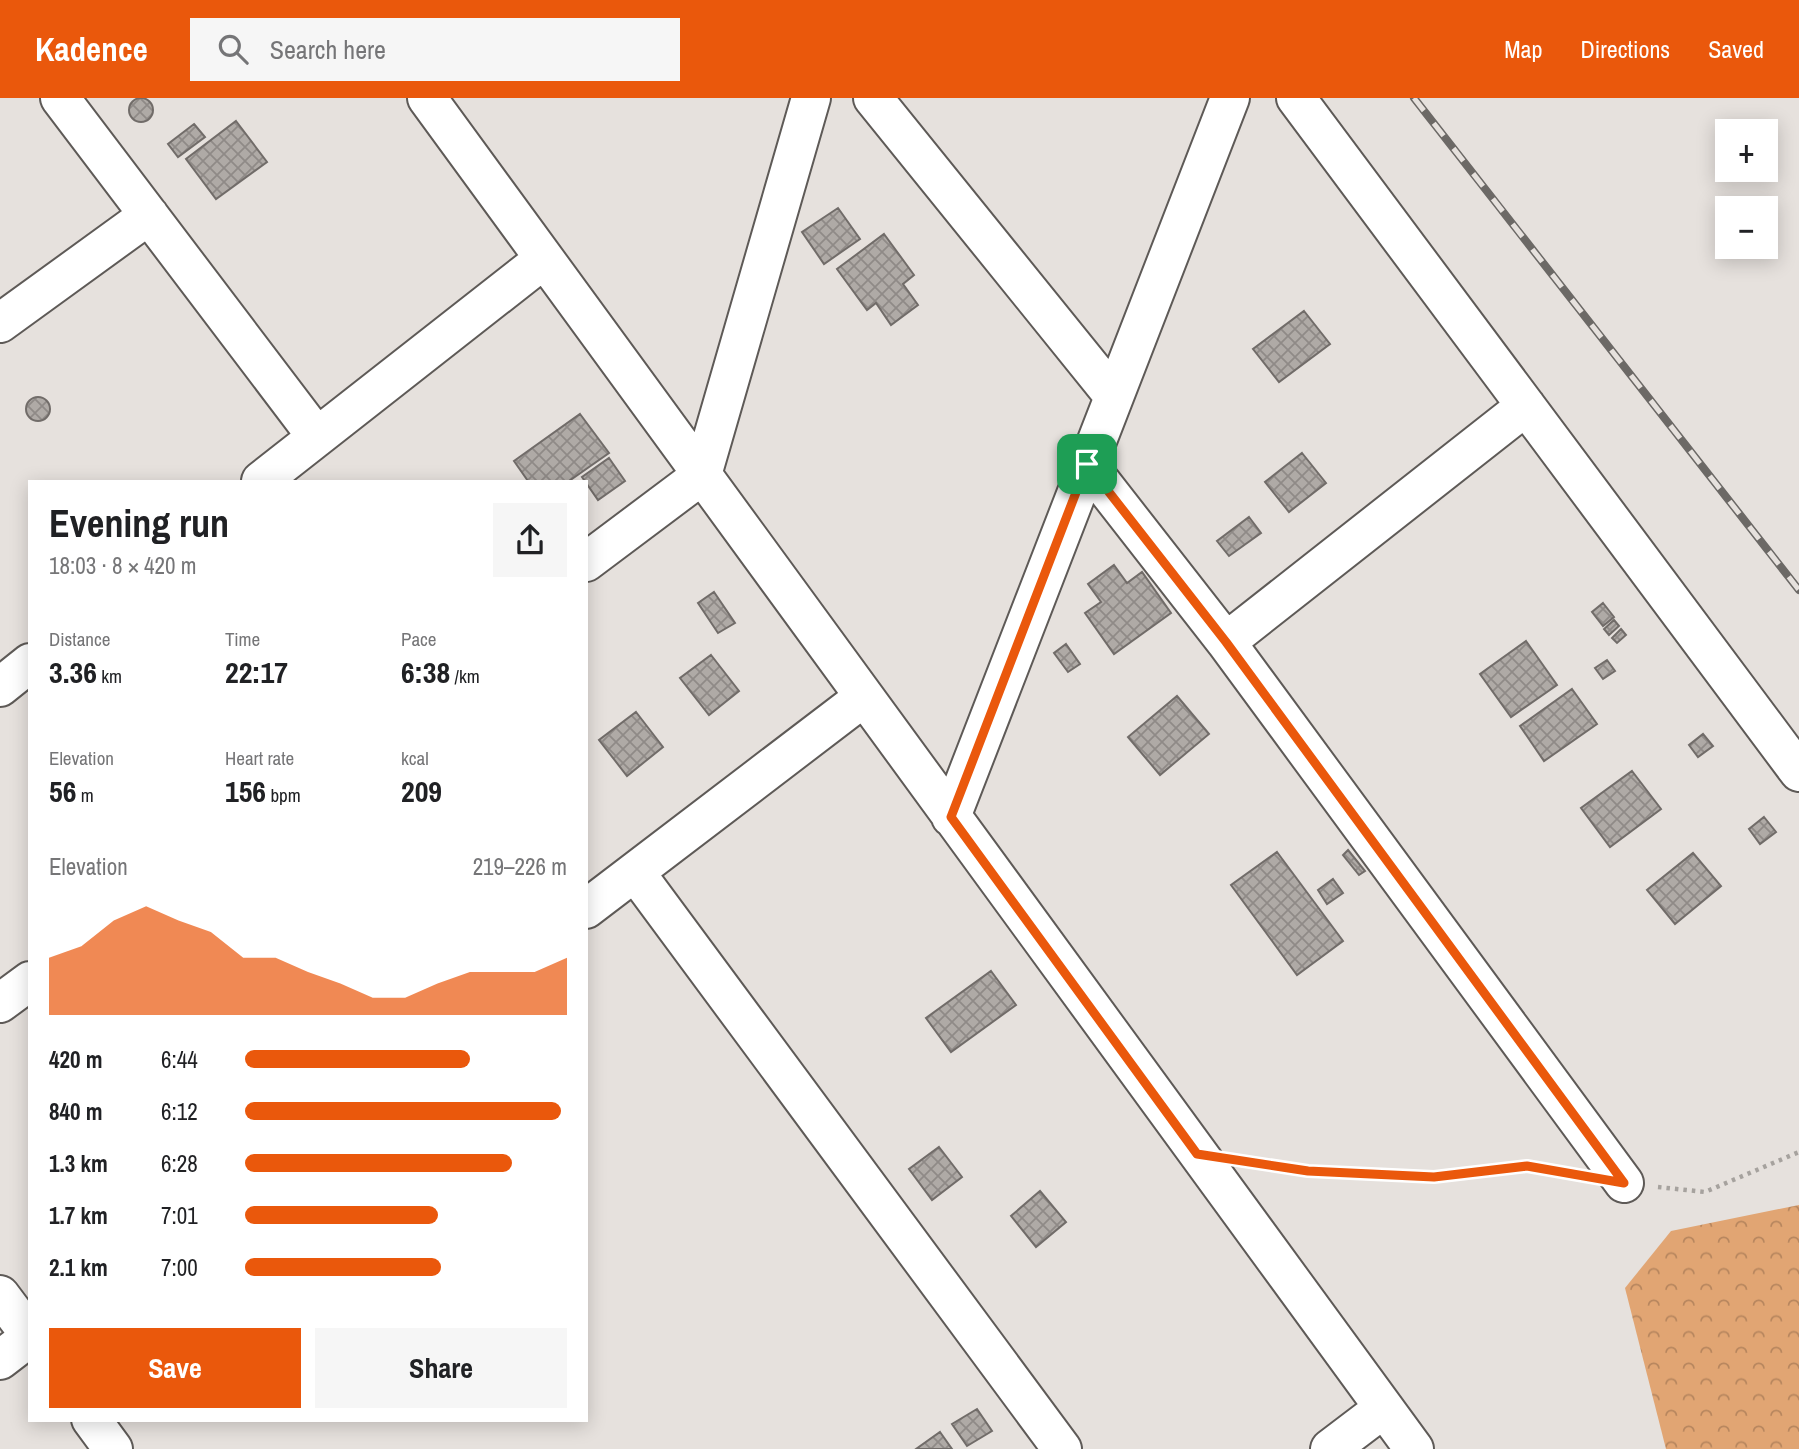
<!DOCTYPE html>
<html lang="en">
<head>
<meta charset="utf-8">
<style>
  :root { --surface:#fff; --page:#f6f6f6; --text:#202124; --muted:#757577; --accent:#ea580c }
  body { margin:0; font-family:"Archivo Narrow",sans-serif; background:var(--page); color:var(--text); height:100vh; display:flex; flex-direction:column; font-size:26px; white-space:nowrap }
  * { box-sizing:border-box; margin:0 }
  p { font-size:23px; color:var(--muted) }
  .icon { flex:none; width:38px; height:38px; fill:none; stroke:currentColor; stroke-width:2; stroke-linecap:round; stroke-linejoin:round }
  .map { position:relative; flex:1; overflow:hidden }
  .panel { position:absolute; left:28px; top:382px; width:560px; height:942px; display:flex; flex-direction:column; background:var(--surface); border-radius:0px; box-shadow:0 4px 18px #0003 }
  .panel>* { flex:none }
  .controls { position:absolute; left:1715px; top:21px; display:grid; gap:14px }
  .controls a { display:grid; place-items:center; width:63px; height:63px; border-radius:0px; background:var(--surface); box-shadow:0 4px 18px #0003; font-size:35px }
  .pin { position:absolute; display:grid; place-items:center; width:60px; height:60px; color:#fff; margin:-30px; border-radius:14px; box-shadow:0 4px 10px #0006 }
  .round { display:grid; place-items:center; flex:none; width:74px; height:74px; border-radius:0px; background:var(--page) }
  .head { display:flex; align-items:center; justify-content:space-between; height:119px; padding:0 21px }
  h1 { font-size:38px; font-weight:700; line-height:52px }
  .metrics { display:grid; grid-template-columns:repeat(3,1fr); gap:10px; height:119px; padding:7px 21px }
  .metrics div { display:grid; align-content:center }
  .metrics b { font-size:30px; font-weight:700 }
  .metrics small { font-size:19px; font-weight:400 }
  .metrics p { font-size:19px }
  .chart { height:196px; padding:14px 21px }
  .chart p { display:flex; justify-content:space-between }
  .chart svg { width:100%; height:126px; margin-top:7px; fill:var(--accent); opacity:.7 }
  .primary-button { display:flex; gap:14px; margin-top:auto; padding:14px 21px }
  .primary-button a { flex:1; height:80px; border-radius:0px; background:var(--accent); color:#fff; font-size:28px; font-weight:700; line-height:80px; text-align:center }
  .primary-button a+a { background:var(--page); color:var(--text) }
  ul { padding:0 21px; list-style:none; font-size:23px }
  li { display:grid; grid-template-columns:112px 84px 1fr; align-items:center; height:52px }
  li i { height:18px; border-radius:9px; background:var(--accent) }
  header { display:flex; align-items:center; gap:42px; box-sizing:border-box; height:98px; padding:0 35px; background:var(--accent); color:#fff }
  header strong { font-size:33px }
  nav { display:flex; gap:38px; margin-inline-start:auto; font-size:24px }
  .search { width:490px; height:63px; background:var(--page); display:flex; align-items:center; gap:18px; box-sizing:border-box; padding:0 24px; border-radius:0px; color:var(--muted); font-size:26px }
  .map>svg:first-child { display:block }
  .forest { fill:url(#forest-crowns) }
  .building { fill:url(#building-cross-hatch); stroke:#716c69; stroke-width:2 }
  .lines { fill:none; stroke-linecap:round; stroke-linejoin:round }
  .minor-casing { stroke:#5e5a57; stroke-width:42 }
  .path { stroke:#a6a29e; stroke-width:4.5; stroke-dasharray:3.5 5; stroke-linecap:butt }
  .minor { stroke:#fff; stroke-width:38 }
  .rail-casing { stroke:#6c6966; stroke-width:8 }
  .rail { stroke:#e6e1dd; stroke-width:5; stroke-dasharray:16; stroke-linecap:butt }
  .route-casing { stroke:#fff; stroke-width:14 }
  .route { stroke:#ea580c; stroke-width:9 }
</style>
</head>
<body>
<header>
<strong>Kadence</strong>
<div class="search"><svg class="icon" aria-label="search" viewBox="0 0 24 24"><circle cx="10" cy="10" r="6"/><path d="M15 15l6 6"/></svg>Search here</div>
<nav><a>Map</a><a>Directions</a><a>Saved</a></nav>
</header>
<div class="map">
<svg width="1799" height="1351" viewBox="0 0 1799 1351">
  <defs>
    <pattern id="forest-crowns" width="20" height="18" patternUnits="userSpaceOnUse" patternTransform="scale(1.75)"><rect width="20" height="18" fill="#e1a573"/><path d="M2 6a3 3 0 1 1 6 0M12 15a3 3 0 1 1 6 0" fill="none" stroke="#b7865e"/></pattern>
    <pattern id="building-cross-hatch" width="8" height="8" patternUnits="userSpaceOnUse" patternTransform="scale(1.75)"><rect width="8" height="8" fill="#afaaa6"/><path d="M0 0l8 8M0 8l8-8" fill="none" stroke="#8f8a87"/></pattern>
  </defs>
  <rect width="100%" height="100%" fill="#e6e1dd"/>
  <!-- forest -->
  <path class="forest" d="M1799,1107V1351H1666L1625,1190L1671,1133Z"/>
  <!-- building -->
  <path class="building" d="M129 12a12 12 0 1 1 24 0a12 12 0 1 1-24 0Z
    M236,23L267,64L216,101L186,61Z
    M194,26L205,39L178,59L168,46Z
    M838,110L860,141L824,166L802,134Z
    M884,136L914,177L903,186L918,207L891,227L876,205L867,212L837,171Z
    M1304,213L1330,246L1279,284L1253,251Z
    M26 311a12 12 0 1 1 24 0a12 12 0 1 1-24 0Z
    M580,316L609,355L569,383H528L514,363Z
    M1302,355L1326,385L1289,414L1265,384Z
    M609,360L625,383L598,402L582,379Z
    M1249,419L1261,435L1229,458L1217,443Z
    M1114,467L1127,485L1142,474L1171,515L1114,556L1085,515L1101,504L1088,486Z
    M714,494L735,525L718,535L698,505Z
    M1603,505L1614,519L1603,528L1592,514Z
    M1614,522L1619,528L1609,537L1604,531Z
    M1621,531L1626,537L1617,545L1612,540Z
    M1526,543L1557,587L1511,619L1480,576Z
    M1066,546L1080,566L1068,574L1054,555Z
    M711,557L739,593L709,617L680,580Z
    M1607,562L1615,573L1603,581L1595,570Z
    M1572,591L1597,626L1544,663L1520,628Z
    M1177,598L1209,636L1160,677L1128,639Z
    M636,614L663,649L627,678L599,642Z
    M1703,636L1713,648L1698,659L1689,647Z
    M1632,673L1661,711L1610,749L1581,710Z
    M1764,719L1776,734L1760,746L1749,731Z
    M1348,752L1365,773L1359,777L1343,757Z
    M1277,754L1343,843L1297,877L1231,787Z
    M1693,755L1721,788L1675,826L1647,792Z
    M1333,781L1343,795L1327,806L1318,792Z
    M991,873L1016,907L951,954L926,920Z
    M939,1049L962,1079L932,1102L909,1071Z
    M1040,1093L1066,1124L1036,1149L1011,1118Z
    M977,1311L992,1333L967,1348L952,1326Z
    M940,1334L952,1351H916Z"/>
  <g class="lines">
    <defs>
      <path id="minor" d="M60,0L317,339
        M427,0L1414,1351
        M873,0L1113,297
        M1296,0L1799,674
        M0,225L149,117
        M1087,366L1226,544L1624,1085
        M261,383L544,161
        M586,464L702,377L811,0
        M1226,544L1526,308
        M0,589L30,565
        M951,719L1230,0
        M635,774L1062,1351
        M586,811L864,599
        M0,905L30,883
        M0,1197L30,1237
        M0,1262L30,1239
        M91,1321L113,1351
        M1330,1351L1384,1310"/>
    </defs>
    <!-- minor casing -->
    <use href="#minor" class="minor-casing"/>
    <!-- path -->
    <path class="path" d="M1248,1064L1308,1073L1434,1079L1527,1068L1573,1076
      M1658,1089L1705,1094L1799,1054"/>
    <!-- minor -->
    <use href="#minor" class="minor"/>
    <defs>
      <path id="rail" d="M1414,0L1799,492"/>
    </defs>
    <!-- rail casing -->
    <use href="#rail" class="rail-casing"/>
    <!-- rail -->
    <use href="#rail" class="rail"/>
  </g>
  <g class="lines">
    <defs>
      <path id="route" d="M1087,366L1226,544L1624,1085L1527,1068L1434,1079L1308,1073L1197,1056L951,719Z"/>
    </defs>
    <!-- route casing -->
    <use href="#route" class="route-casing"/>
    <!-- route -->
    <use href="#route" class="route"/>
  </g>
</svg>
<div class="controls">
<a>+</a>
<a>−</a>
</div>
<div class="pin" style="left:1087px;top:366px;background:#1e9e55"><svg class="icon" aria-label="arrive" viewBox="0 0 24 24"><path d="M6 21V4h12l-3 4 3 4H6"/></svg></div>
<section class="panel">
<div class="head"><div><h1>Evening run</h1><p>18:03 · 8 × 420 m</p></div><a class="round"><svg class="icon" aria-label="share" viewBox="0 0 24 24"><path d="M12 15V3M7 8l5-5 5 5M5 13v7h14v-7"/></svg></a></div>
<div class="metrics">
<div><p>Distance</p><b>3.36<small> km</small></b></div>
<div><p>Time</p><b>22:17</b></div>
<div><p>Pace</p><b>6:38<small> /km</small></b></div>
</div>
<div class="metrics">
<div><p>Elevation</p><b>56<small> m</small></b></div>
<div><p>Heart rate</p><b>156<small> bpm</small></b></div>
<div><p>kcal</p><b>209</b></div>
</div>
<div class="chart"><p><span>Elevation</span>219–226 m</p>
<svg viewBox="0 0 160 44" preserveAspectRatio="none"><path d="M0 44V24L10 20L20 11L30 6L40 11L50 15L60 24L70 24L80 29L90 33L100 38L110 38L120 33L130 29L140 29L150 29L160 24V44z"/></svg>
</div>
<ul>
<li><b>420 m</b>6:44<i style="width:70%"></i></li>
<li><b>840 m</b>6:12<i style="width:98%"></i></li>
<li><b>1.3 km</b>6:28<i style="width:83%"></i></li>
<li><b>1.7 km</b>7:01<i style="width:60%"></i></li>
<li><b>2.1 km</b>7:00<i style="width:61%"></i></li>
</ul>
<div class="primary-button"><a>Save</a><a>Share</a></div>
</section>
</div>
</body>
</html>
